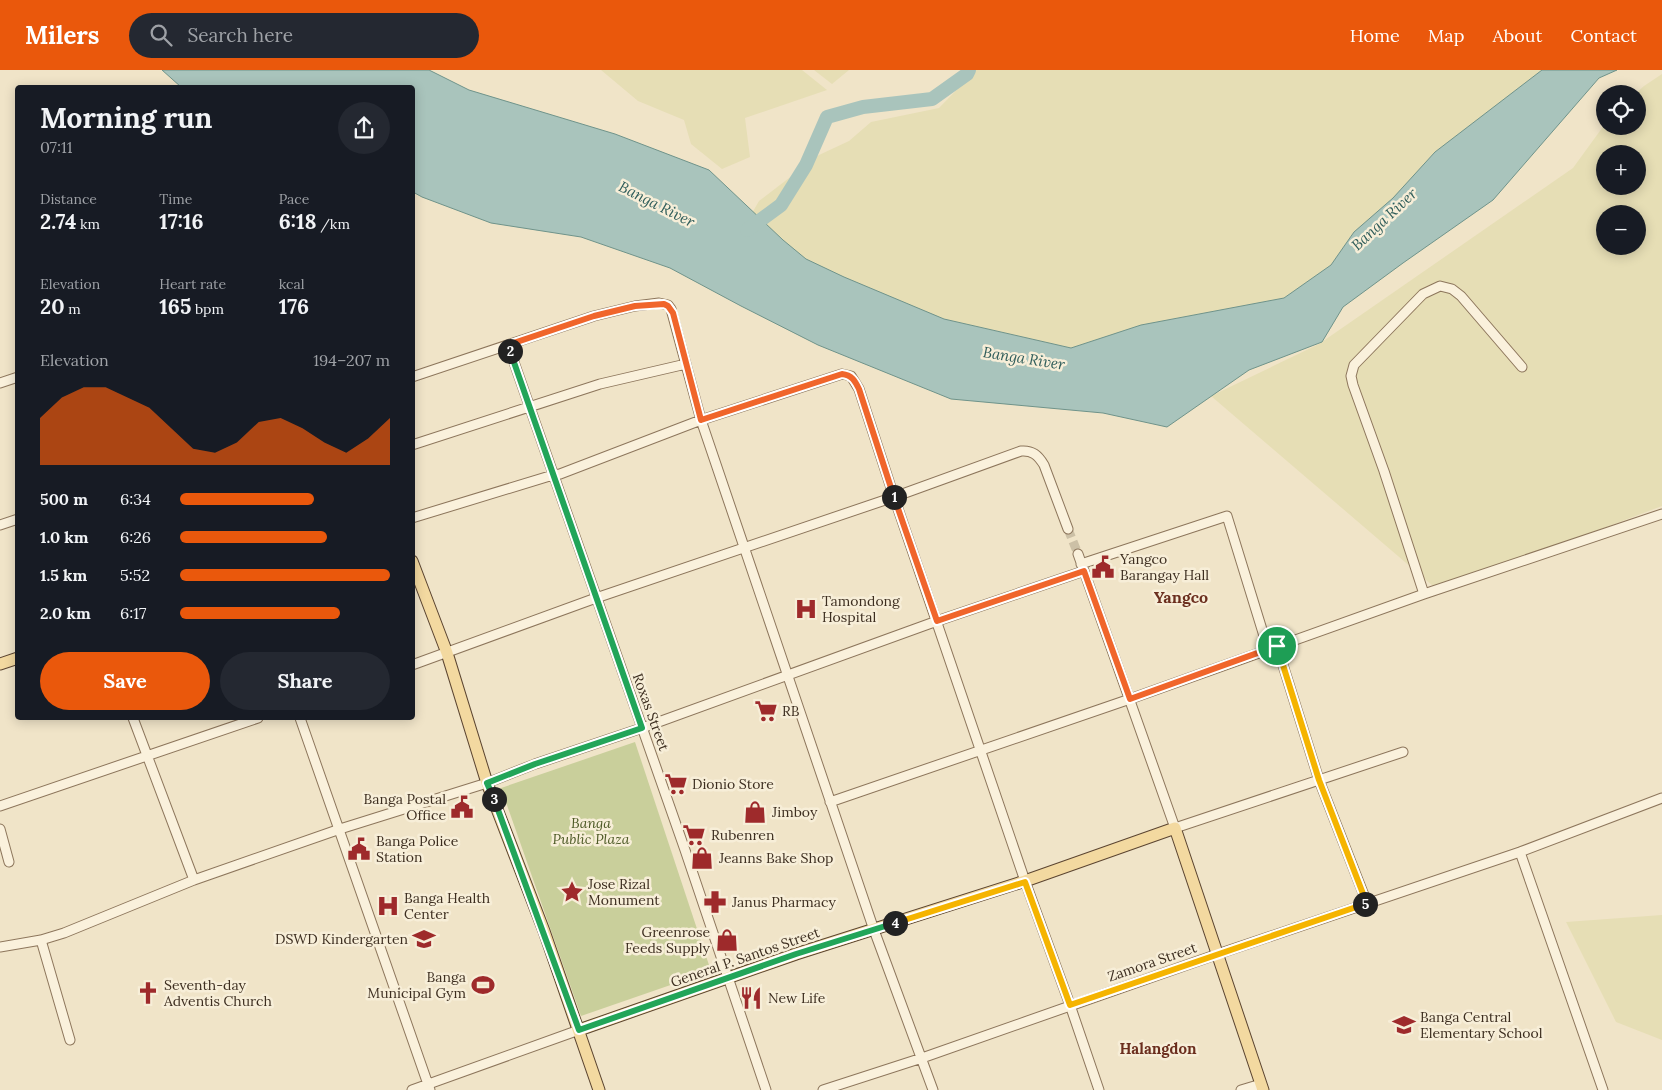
<!DOCTYPE html>
<html lang="en">
<head>
<meta charset="utf-8">
<style>
  :root { --surface:#171b24; --page:#242831; --text:#f1f3f6; --muted:#9ea1a6; --accent:#ea580c }
  body { margin:0; font-family:Lora,serif; background:var(--page); color:var(--text); height:100vh; display:flex; flex-direction:column; font-size:19px; white-space:nowrap }
  * { box-sizing:border-box; margin:0 }
  p { font-size:16px; color:var(--muted) }
  .icon { flex:none; width:28px; height:28px; fill:none; stroke:currentColor; stroke-width:2; stroke-linecap:round; stroke-linejoin:round }
  .map { position:relative; flex:1; overflow:hidden }
  .panel { position:absolute; left:15px; top:15px; width:400px; height:635px; display:flex; flex-direction:column; background:var(--surface); border-radius:5px; box-shadow:0 2px 12px #0003 }
  .panel>* { flex:none }
  .tools { position:absolute; left:1596px; top:15px; display:grid; gap:10px }
  .tools a { display:grid; place-items:center; width:50px; height:50px; border-radius:50%; background:var(--surface); box-shadow:0 2px 12px #0003; font-size:25px }
  .pin { position:absolute; display:grid; place-items:center; width:42px; height:42px; color:#fff; margin:-21px; border:2px solid #fff; border-radius:50%; box-shadow:0 1px 5px #0007 }
  .km { position:absolute; width:25px; height:25px; margin:-12px; border-radius:50%; background:#222; color:#fff; font-size:14px; line-height:25px; text-align:center }
  .round { display:grid; place-items:center; flex:none; width:52px; height:52px; border-radius:26px; background:var(--page) }
  .head { display:flex; align-items:center; justify-content:space-between; height:85px; padding:0 25px }
  h1 { font-size:28px; font-weight:700; line-height:38px }
  .stats { display:grid; grid-template-columns:repeat(3,1fr); gap:8px; height:85px; padding:5px 25px }
  .stats div { display:grid; align-content:center }
  .stats b { font-size:21px; font-weight:700 }
  .stats small { font-size:14px; font-weight:400 }
  .stats p { font-size:14px }
  .chart { height:140px; padding:10px 25px }
  .chart p { display:flex; justify-content:space-between }
  .chart svg { width:100%; height:90px; margin-top:5px; fill:var(--accent); opacity:.7 }
  .action { display:flex; gap:10px; margin-top:auto; padding:10px 25px }
  .action a { flex:1; height:58px; border-radius:30px; background:var(--accent); color:#fff; font-size:20px; font-weight:700; line-height:58px; text-align:center }
  .action a+a { background:var(--page); color:var(--text) }
  ul { padding:0 25px; list-style:none; font-size:16px }
  li { display:grid; grid-template-columns:80px 60px 1fr; align-items:center; height:38px }
  li i { height:12px; border-radius:6px; background:var(--accent) }
  header { display:flex; align-items:center; gap:30px; box-sizing:border-box; height:70px; padding:0 25px; background:var(--accent); color:#fff }
  header strong { font-size:24px }
  nav { display:flex; gap:28px; margin-inline-start:auto; font-size:18px }
  .search { width:350px; height:45px; background:var(--page); display:flex; align-items:center; gap:12px; box-sizing:border-box; padding:0 18px; border-radius:28px; color:var(--muted); font-size:19px }
  .map>svg:first-child { display:block }
  .farmland { fill:#e6deb5; fill-rule:evenodd }
  .green { fill:#c9cf9b }
  .water { fill:#a9c4bc; stroke:#6f938a }
  .lines { fill:none; stroke-linecap:round; stroke-linejoin:round }
  .river { stroke:#a9c4bc; stroke-width:14 }
  .minor-tunnel { stroke:#ccc0a6; stroke-width:9; stroke-dasharray:9 4.5; stroke-linecap:butt }
  .minor-casing { stroke:#8d765c; stroke-width:11 }
  .major-casing { stroke:#5b4430; stroke-width:13 }
  .minor { stroke:#faf1dc; stroke-width:9 }
  .major { stroke:#f3d9a0; stroke-width:11 }
  .split-1-casing { stroke:#fff; stroke-width:10 }
  .split-2-casing { stroke:#fff; stroke-width:10 }
  .split-3-casing { stroke:#fff; stroke-width:10 }
  .split-4-casing { stroke:#fff; stroke-width:10 }
  .split-5-casing { stroke:#fff; stroke-width:10 }
  .split-6-casing { stroke:#fff; stroke-width:10 }
  .split-1 { stroke:#f0652b; stroke-width:6 }
  .split-2 { stroke:#f0652b; stroke-width:6 }
  .split-3 { stroke:#22a559; stroke-width:6 }
  .split-4 { stroke:#22a559; stroke-width:6 }
  .split-5 { stroke:#f5b400; stroke-width:6 }
  .split-6 { stroke:#f5b400; stroke-width:6 }
  .labels { text-anchor:middle; dominant-baseline:central; stroke-width:5; stroke-linejoin:round; paint-order:stroke }
  .poi-label { font-size:14px; fill:#3d2e20; stroke:#f7eed8; text-anchor:start }
  .street-label { font-size:14px; fill:#3d2e20; stroke:#f7eed8 }
  .park-label { font-size:14px; font-style:italic; fill:#4d5a26; stroke:#f7eed8 }
  .water-label { font-size:15px; font-style:italic; fill:#2f5d5a; stroke:#f7eed8 }
  .neighbourhood-label { font-size:15px; font-weight:bold; fill:#6b2e1e; stroke:#f7eed8 }
  .quarter-label { font-size:16px; font-weight:bold; fill:#6b2e1e; stroke:#f7eed8 }
</style>
</head>
<body>
<header>
<strong>Milers</strong>
<div class="search"><svg class="icon" aria-label="search" viewBox="0 0 24 24"><circle cx="10" cy="10" r="6"/><path d="M15 15l6 6"/></svg>Search here</div>
<nav><a>Home</a><a>Map</a><a>About</a><a>Contact</a></nav>
</header>
<div class="map">
<svg width="1662" height="1020" viewBox="0 0 1662 1020">
  <rect width="100%" height="100%" fill="#f0e4c8"/>
  <!-- farmland -->
  <path class="farmland" d="M601,0H802L827,20L745,48L750,87L722,99L691,74L684,50L638,31Z
    M814,0H849L832,14Z
    M976,0H1542L1435,82L1393,128L1354,162L1331,195L1284,228L1141,255L1071,278L944,249L831,209L748,150L759,131L819,85L849,71L871,52L939,38Z
    M1662,4V436L1514,492L1433,516L1211,326L1319,274L1573,98L1605,54V56H1638V24H1635L1644,16ZM1605,84H1638V116H1605ZM1605,144H1638V176H1605Z
    M1662,845V970L1616,952L1566,852Z"/>
  <!-- green -->
  <path class="green" d="M635,672L711,901L581,946L501,718Z"/>
  <!-- water -->
  <path class="water" d="M162,0H429L469,20L615,64L709,100L783,170L806,189L844,207L944,249L1071,278L1141,255L1284,228L1331,195L1354,162L1393,128L1435,82L1542,0H1617L1599,8L1493,130L1403,193L1343,237L1322,272L1249,300L1167,357L1103,343L951,329L818,275L741,236L670,198L581,167L491,153L422,127L413,122L412,18L181,17Z"/>
  <g class="lines">
    <!-- river -->
    <path class="river" d="M747,160L781,135L806,95L827,47L863,37L932,29L967,4L969,0"/>
    <!-- minor-tunnel -->
    <path class="minor-tunnel" d="M1068,459L1078,484"/>
    <defs>
      <path id="minor" d="M508,275L685,780L766,1020
        M412,307L594,246L635,236L659,233L668,235L671,239L701,350L874,860L933,1020
        M0,313L18,307
        M412,375L600,314L686,294
        M412,448L553,405L560,404L701,350L842,304L851,306L859,319L894,427L1025,811L1070,935L1099,1020
        M0,455L18,449
        M1078,484L1175,758L1403,682
        M1081,494L1227,446L1268,579
        M1424,524L1384,401L1353,315L1351,306L1354,295L1423,224L1440,216L1452,219L1461,226L1522,297
        M1277,576L1319,710L1367,833
        M412,595L596,528L894,427L1021,381C1032,380 1038,385 1044,395L1068,459
        M133,648L194,810
        M300,648L430,1020
        M830,732L1130,629L1424,524L1662,444
        M0,736L258,648
        M0,759L9,792
        M1520,782L1603,1020
        M41,870L70,970
        M0,877L41,870L64,863L194,810L340,759L487,713L535,694L642,658L937,551L1084,501
        M412,1020L579,960
        M823,1020L922,988L1218,884L1520,782L1662,728
        M1241,1020L1261,1014"/>
      <path id="major" d="M412,491L447,583L487,713L544,861L599,1020
        M0,594L18,588
        M579,960L796,884L1025,811L1175,758L1263,1020"/>
    </defs>
    <!-- minor casing -->
    <use href="#minor" class="minor-casing"/>
    <!-- major casing -->
    <use href="#major" class="major-casing"/>
    <!-- minor -->
    <use href="#minor" class="minor"/>
    <!-- major -->
    <use href="#major" class="major"/>
  </g>
  <g class="lines">
    <defs>
      <path id="split-1" d="M894,427L937,551L1084,501L1130,629L1277,576"/>
      <path id="split-2" d="M510,281L508,275L594,246L635,236L664,234L668,236L673,243L701,350L842,304C852,305 855,311 859,319L894,427"/>
      <path id="split-3" d="M494,729L487,713L535,694L642,658L510,281"/>
      <path id="split-4" d="M494,729L579,960L796,884L895,853"/>
      <path id="split-5" d="M895,853L1025,812L1070,935L1365,834"/>
      <path id="split-6" d="M1277,576L1319,710L1367,834H1365"/>
    </defs>
    <!-- split-1 casing -->
    <use href="#split-1" class="split-1-casing"/>
    <!-- split-2 casing -->
    <use href="#split-2" class="split-2-casing"/>
    <!-- split-3 casing -->
    <use href="#split-3" class="split-3-casing"/>
    <!-- split-4 casing -->
    <use href="#split-4" class="split-4-casing"/>
    <!-- split-5 casing -->
    <use href="#split-5" class="split-5-casing"/>
    <!-- split-6 casing -->
    <use href="#split-6" class="split-6-casing"/>
    <!-- split-1 -->
    <use href="#split-1" class="split-1"/>
    <!-- split-2 -->
    <use href="#split-2" class="split-2"/>
    <!-- split-3 -->
    <use href="#split-3" class="split-3"/>
    <!-- split-4 -->
    <use href="#split-4" class="split-4"/>
    <!-- split-5 -->
    <use href="#split-5" class="split-5"/>
    <!-- split-6 -->
    <use href="#split-6" class="split-6"/>
  </g>
  <!-- icons -->
  <defs>
    <symbol id="civic-bare" viewBox="-9 -9 18 18"><path d="M-.6-6.5H3V-4.5H.6V-3L4-1V1h2V6H-6V1h2V-1L-.6-3ZM-1.2 2.5V6h2.4V2.5Z" fill="#9e2a2b" stroke="#f7eed8" stroke-width="2.5" paint-order="stroke"/></symbol>
    <symbol id="hospital-bare" viewBox="-9 -9 18 18"><path d="M-5-5h3v3.5h4V-5h3V5h-3V1.5h-4V5h-3Z" fill="#9e2a2b" stroke="#f7eed8" stroke-width="2.5" paint-order="stroke"/></symbol>
    <symbol id="supermarket-bare" viewBox="-9 -9 18 18"><path d="M-6-5.5h2.5l.6 2H6L4.5 2H-2.5L-4.4-4H-6ZM-1.5 3.2a1.3 1.3 0 1 0 .1 0ZM3 3.2a1.3 1.3 0 1 0 .1 0Z" fill="#9e2a2b" stroke="#f7eed8" stroke-width="2.5" paint-order="stroke"/></symbol>
    <symbol id="shop-bare" viewBox="-9 -9 18 18"><path d="M-5-2.5h2.3a2.7 3.5 0 0 1 5.4 0H5L5.5 6h-11ZM-1.5-2.5h3a1.5 2.3 0 0 0-3 0Z" fill="#9e2a2b" stroke="#f7eed8" stroke-width="2.5" paint-order="stroke"/></symbol>
    <symbol id="sight-bare" viewBox="-9 -9 18 18"><path d="M0-6L1.8-2.2L6-1.7L2.9 1.2L3.7 5.4L0 3.3L-3.7 5.4L-2.9 1.2L-6-1.7L-1.8-2.2Z" fill="#9e2a2b" stroke="#f7eed8" stroke-width="2.5" paint-order="stroke"/></symbol>
    <symbol id="pharmacy-bare" viewBox="-9 -9 18 18"><path d="M-2-6h4v4h4v4h-4v4h-4v-4h-4v-4h4Z" fill="#9e2a2b" stroke="#f7eed8" stroke-width="2.5" paint-order="stroke"/></symbol>
    <symbol id="school-bare" viewBox="-9 -9 18 18"><path d="M0-5L7-2L0 1L-7-2ZM-4 1L0 2.5L4 1V4Q0 6-4 4Z" fill="#9e2a2b" stroke="#f7eed8" stroke-width="2.5" paint-order="stroke"/></symbol>
    <symbol id="stadium-bare" viewBox="-9 -9 18 18"><path d="M0-5a6.5 5 0 1 0 0 10a6.5 5 0 1 0 0-10ZM-3.5-1.8h7v3.6h-7Z" fill="#9e2a2b" stroke="#f7eed8" stroke-width="2.5" paint-order="stroke"/></symbol>
    <symbol id="church-bare" viewBox="-9 -9 18 18"><path d="M-1.2-6h2.4v3.5h3.3v2.4h-3.3V6h-2.4V-.1h-3.3v-2.4h3.3Z" fill="#9e2a2b" stroke="#f7eed8" stroke-width="2.5" paint-order="stroke"/></symbol>
    <symbol id="restaurant-bare" viewBox="-9 -9 18 18"><path d="M-5-6h1v4h1v-4h1v4h1v-4h1v5L-1.5 .5V6h-2V.5L-5-1ZM5-6V6H3V1.5H1.5Q1.5-4 5-6Z" fill="#9e2a2b" stroke="#f7eed8" stroke-width="2.5" paint-order="stroke"/></symbol>
  </defs>
  <g fill-rule="evenodd">
    <use href="#civic-bare" x="1087" y="481" width="32" height="32"/>
    <use href="#hospital-bare" x="790" y="523" width="32" height="32"/>
    <use href="#supermarket-bare" x="750" y="625" width="32" height="32"/>
    <use href="#supermarket-bare" x="660" y="698" width="32" height="32"/>
    <use href="#civic-bare" x="446" y="721" width="32" height="32"/>
    <use href="#shop-bare" x="739" y="726" width="32" height="32"/>
    <use href="#supermarket-bare" x="678" y="749" width="32" height="32"/>
    <use href="#civic-bare" x="343" y="763" width="32" height="32"/>
    <use href="#shop-bare" x="686" y="772" width="32" height="32"/>
    <use href="#sight-bare" x="556" y="806" width="32" height="32"/>
    <use href="#pharmacy-bare" x="699" y="816" width="32" height="32"/>
    <use href="#hospital-bare" x="372" y="820" width="32" height="32"/>
    <use href="#school-bare" x="408" y="853" width="32" height="32"/>
    <use href="#shop-bare" x="711" y="854" width="32" height="32"/>
    <use href="#stadium-bare" x="467" y="899" width="32" height="32"/>
    <use href="#church-bare" x="132" y="907" width="32" height="32"/>
    <use href="#restaurant-bare" x="735" y="912" width="32" height="32"/>
    <use href="#school-bare" x="1388" y="939" width="32" height="32"/>
  </g>
  <g class="labels">
    <!-- poi labels -->
    <g class="poi-label">
      <text x="1120" y="489">Yangco<tspan x="1120" dy="16">Barangay Hall</tspan></text>
      <text x="822" y="531">Tamondong<tspan x="822" dy="16">Hospital</tspan></text>
      <text x="782" y="641">RB</text>
      <text x="692" y="714">Dionio Store</text>
      <text x="446" y="729" text-anchor="end">Banga Postal<tspan x="446" dy="16">Office</tspan></text>
      <text x="772" y="742">Jimboy</text>
      <text x="711" y="765">Rubenren</text>
      <text x="376" y="771">Banga Police<tspan x="376" dy="16">Station</tspan></text>
      <text x="719" y="788">Jeanns Bake Shop</text>
      <text x="588" y="814">Jose Rizal<tspan x="588" dy="16">Monument</tspan></text>
      <text x="404" y="828">Banga Health<tspan x="404" dy="16">Center</tspan></text>
      <text x="732" y="832">Janus Pharmacy</text>
      <text x="710" y="862" text-anchor="end">Greenrose<tspan x="710" dy="16">Feeds Supply</tspan></text>
      <text x="408" y="869" text-anchor="end">DSWD Kindergarten</text>
      <text x="466" y="907" text-anchor="end">Banga<tspan x="466" dy="16">Municipal Gym</tspan></text>
      <text x="164" y="915">Seventh-day<tspan x="164" dy="16">Adventis Church</tspan></text>
      <text x="768" y="928">New Life</text>
      <text x="1420" y="947">Banga Central<tspan x="1420" dy="16">Elementary School</tspan></text>
    </g>
    <!-- street labels -->
    <g class="street-label">
      <text transform="translate(651 642) rotate(70)">Roxas Street</text>
      <text transform="translate(745 887) rotate(-19)">General P. Santos Street</text>
      <text transform="translate(1152 892) rotate(-19)">Zamora Street</text>
    </g>
    <!-- park labels -->
    <g class="park-label">
      <text x="591" y="753">Banga<tspan x="591" dy="16">Public Plaza</tspan></text>
    </g>
    <!-- water labels -->
    <g class="water-label">
      <text transform="translate(657 134) rotate(27)">Banga River</text>
      <text transform="translate(1384 149) rotate(-43)">Banga River</text>
      <text transform="translate(1024 288) rotate(9)">Banga River</text>
    </g>
    <!-- neighbourhood labels -->
    <g class="neighbourhood-label">
      <text x="1158" y="978">Halangdon</text>
    </g>
    <!-- quarter labels -->
    <g class="quarter-label">
      <text x="1181" y="527">Yangco</text>
    </g>
  </g>
</svg>
<div class="tools">
<a><svg class="icon" aria-label="locate" viewBox="0 0 24 24"><circle cx="12" cy="12" r="6"/><path d="M12 2v4M12 18v4M2 12h4M18 12h4"/></svg></a>
<a>+</a>
<a>−</a>
</div>
<div class="pin" style="left:1277px;top:576px;background:#1e9e55"><svg class="icon" aria-label="arrive" viewBox="0 0 24 24"><path d="M6 21V4h12l-3 4 3 4H6"/></svg></div>
<b class="km" style="left:894px;top:427px">1</b>
<b class="km" style="left:510px;top:281px">2</b>
<b class="km" style="left:494px;top:729px">3</b>
<b class="km" style="left:895px;top:853px">4</b>
<b class="km" style="left:1365px;top:834px">5</b>
<section class="panel">
<div class="head"><div><h1>Morning run</h1><p>07:11</p></div><a class="round"><svg class="icon" aria-label="share" viewBox="0 0 24 24"><path d="M12 15V3M7 8l5-5 5 5M5 13v7h14v-7"/></svg></a></div>
<div class="stats">
<div><p>Distance</p><b>2.74<small> km</small></b></div>
<div><p>Time</p><b>17:16</b></div>
<div><p>Pace</p><b>6:18<small> /km</small></b></div>
</div>
<div class="stats">
<div><p>Elevation</p><b>20<small> m</small></b></div>
<div><p>Heart rate</p><b>165<small> bpm</small></b></div>
<div><p>kcal</p><b>176</b></div>
</div>
<div class="chart"><p><span>Elevation</span>194–207 m</p>
<svg viewBox="0 0 160 44" preserveAspectRatio="none"><path d="M0 44V21L10 11L20 6L30 6L40 11L50 16L60 26L70 36L80 38L90 33L100 23L110 21L120 26L130 33L140 38L150 31L160 21V44z"/></svg>
</div>
<ul>
<li><b>500 m</b>6:34<i style="width:64%"></i></li>
<li><b>1.0 km</b>6:26<i style="width:70%"></i></li>
<li><b>1.5 km</b>5:52<i style="width:100%"></i></li>
<li><b>2.0 km</b>6:17<i style="width:76%"></i></li>
</ul>
<div class="action"><a>Save</a><a>Share</a></div>
</section>
</div>
</body>
</html>
